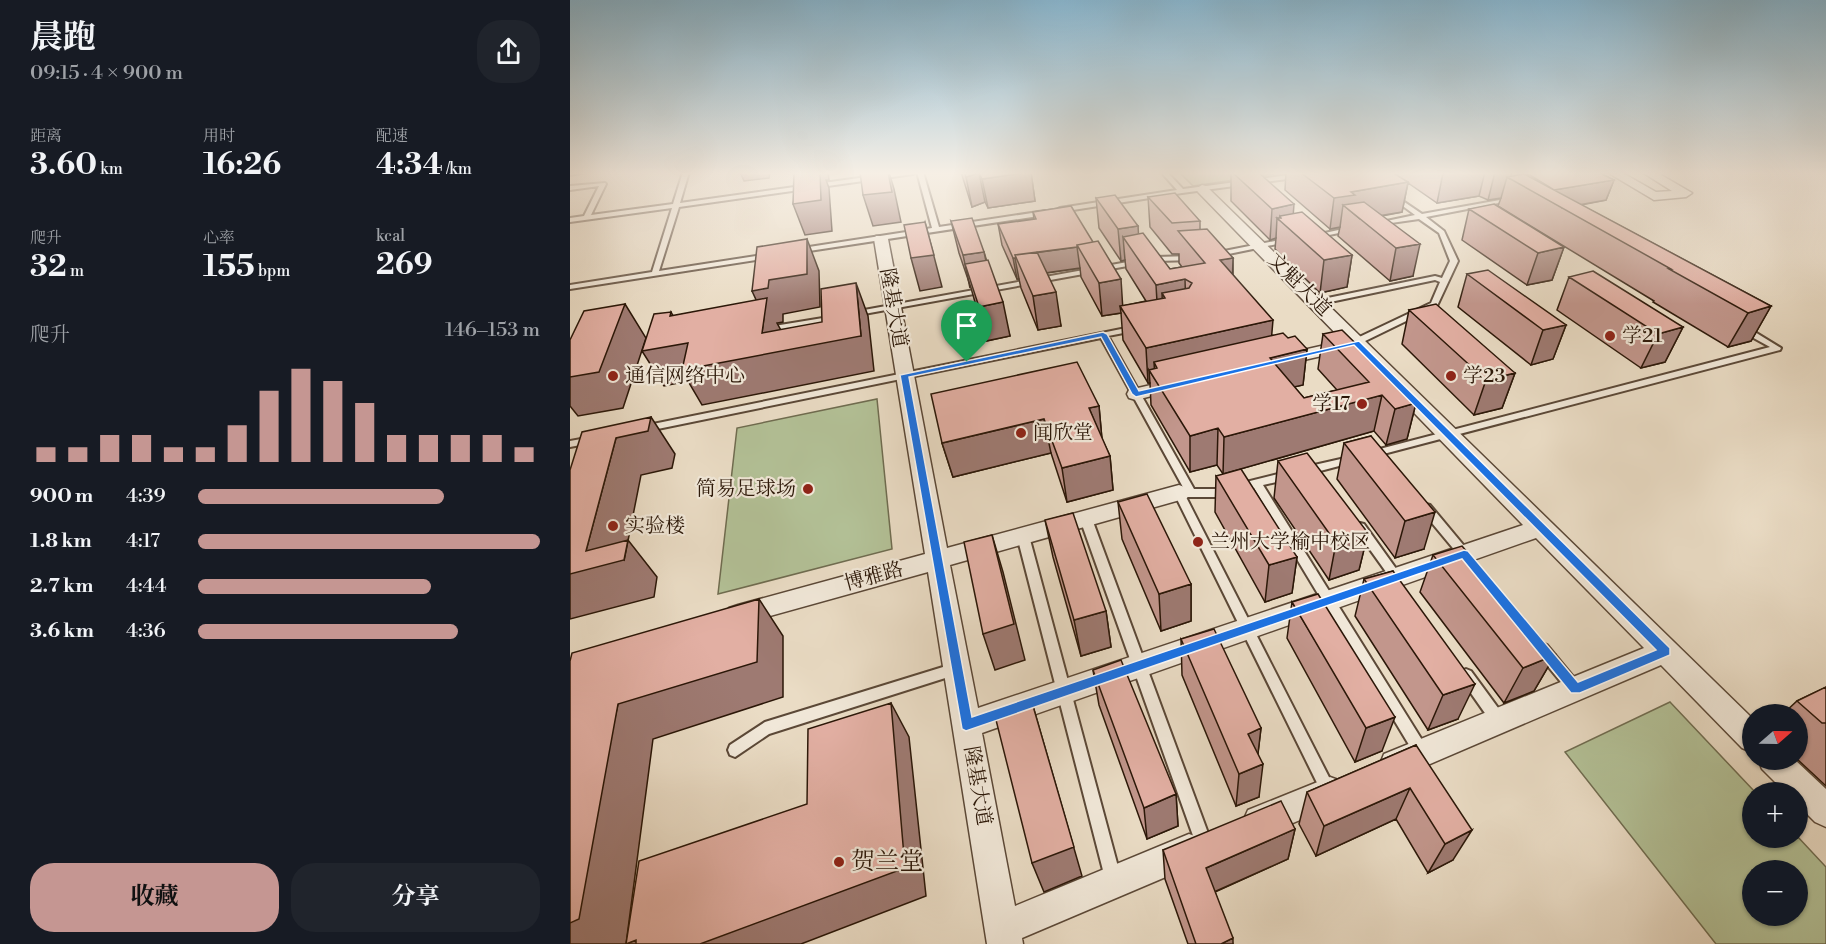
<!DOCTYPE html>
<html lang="zh">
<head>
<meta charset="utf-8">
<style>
  :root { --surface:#171b24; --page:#20242c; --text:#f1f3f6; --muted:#9ea1a6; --accent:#c59692 }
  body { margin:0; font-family:"Libre Bodoni","Noto Serif SC",serif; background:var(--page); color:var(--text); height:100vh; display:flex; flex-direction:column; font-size:22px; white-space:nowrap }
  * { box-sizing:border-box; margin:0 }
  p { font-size:20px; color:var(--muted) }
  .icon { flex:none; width:33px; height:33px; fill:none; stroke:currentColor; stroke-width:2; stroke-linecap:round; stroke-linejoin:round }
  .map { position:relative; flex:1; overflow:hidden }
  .sheet { display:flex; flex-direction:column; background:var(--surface); width:570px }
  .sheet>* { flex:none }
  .needle { width:39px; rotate:70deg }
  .controls { position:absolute; left:1172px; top:704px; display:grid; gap:12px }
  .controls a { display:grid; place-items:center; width:66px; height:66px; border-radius:50%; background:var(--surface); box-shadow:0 2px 4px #0004; font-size:30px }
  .pin { position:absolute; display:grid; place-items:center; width:51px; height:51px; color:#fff; margin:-62px -26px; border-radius:50% 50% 50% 0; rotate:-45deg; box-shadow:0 0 6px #0007 }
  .pin .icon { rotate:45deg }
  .round { display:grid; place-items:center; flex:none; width:63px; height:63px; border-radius:24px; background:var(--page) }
  .overview { display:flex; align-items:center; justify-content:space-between; height:102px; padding:0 30px }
  h1 { font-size:33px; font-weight:700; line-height:45px }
  .metrics { display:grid; grid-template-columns:repeat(3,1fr); gap:9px; height:102px; padding:6px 30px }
  .metrics div { display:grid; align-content:center }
  .metrics b { font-size:30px; font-weight:700 }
  .metrics small { font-size:16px; font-weight:400 }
  .metrics p { font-size:16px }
  .chart { height:168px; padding:12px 30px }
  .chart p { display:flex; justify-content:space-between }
  .chart svg { width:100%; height:108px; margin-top:6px; stroke:var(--accent); stroke-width:6 }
  .primary-button { display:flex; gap:12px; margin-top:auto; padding:12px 30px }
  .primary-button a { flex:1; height:69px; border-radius:24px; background:var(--accent); color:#111; font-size:24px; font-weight:700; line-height:69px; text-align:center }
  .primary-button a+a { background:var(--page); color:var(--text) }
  ul { padding:0 30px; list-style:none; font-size:20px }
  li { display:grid; grid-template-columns:96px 72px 1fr; align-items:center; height:45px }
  li i { height:15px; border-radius:8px; background:var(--accent) }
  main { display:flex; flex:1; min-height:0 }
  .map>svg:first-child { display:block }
  .green { fill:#b3c197; stroke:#6f6c50; stroke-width:1.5; fill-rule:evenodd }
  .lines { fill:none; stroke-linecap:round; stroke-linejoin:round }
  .service-casing { stroke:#5b4837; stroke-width:4 }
  .minor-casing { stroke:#5b4837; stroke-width:3 }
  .service { fill:#f1e8d9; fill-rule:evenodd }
  .minor { fill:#f1e8d9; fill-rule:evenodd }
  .wall { fill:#c2968c; stroke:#2b1708; stroke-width:1.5 }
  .shaded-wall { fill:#9e7a72; stroke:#2b1708; stroke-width:1.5 }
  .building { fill:#e2afa3; stroke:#2b1708; stroke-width:1.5 }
  .route { fill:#1a73e8; stroke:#fff; stroke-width:1.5; fill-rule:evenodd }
  .poi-dot { fill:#8f2418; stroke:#f1e8d9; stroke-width:2 }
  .labels { text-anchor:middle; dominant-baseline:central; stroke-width:4.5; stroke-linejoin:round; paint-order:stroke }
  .street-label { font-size:20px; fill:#2b1708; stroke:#f1e8d9 }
  .poi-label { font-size:20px; fill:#2b1708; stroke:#f1e8d9; text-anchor:start }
  .near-poi-label { font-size:24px; fill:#2b1708; stroke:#f1e8d9; text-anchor:start }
</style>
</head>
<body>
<main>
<section class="sheet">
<div class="overview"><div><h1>晨跑</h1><p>09:15 · 4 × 900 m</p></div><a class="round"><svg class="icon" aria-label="share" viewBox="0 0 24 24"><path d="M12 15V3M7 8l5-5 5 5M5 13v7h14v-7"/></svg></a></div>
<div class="metrics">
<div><p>距离</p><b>3.60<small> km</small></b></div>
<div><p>用时</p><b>16:26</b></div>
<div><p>配速</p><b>4:34<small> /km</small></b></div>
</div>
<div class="metrics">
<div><p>爬升</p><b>32<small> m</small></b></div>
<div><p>心率</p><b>155<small> bpm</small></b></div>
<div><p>kcal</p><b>269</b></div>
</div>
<div class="chart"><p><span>爬升</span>146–153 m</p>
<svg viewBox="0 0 160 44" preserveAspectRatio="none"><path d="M5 44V38M15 44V38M25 44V33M35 44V33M45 44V38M55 44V38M65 44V29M75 44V15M85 44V6M95 44V11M105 44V20M115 44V33M125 44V33M135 44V33M145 44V33M155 44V38"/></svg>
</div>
<ul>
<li><b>900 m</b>4:39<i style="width:72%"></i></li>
<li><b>1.8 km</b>4:17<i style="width:100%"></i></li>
<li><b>2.7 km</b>4:44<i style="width:68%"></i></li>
<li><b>3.6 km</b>4:36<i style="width:76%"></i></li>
</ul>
<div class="primary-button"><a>收藏</a><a>分享</a></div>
</section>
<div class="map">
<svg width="1256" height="944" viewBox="0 0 1256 944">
  <rect width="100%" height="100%" fill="#eadcc5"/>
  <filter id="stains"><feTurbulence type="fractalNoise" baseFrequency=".00333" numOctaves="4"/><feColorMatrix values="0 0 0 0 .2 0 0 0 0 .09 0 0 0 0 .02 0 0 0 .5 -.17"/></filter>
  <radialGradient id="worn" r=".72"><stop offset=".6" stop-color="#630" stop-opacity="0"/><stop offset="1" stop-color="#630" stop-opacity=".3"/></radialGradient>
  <!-- green -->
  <path class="green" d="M609,172H717L623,186Z
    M307,399L322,549L148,594L167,428Z
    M1100,702L1185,792H1182V837L1227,836L1256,867V944H1146L995,752ZM1182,870H1227V915H1182Z"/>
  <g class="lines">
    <defs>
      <path id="service" d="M0,172H16L0,175Z
        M113,172H119L110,203L332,172H346L343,174L109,207L89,271L199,254L203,256L199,258L0,289V285L82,272L102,208L0,222V218L14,216L29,186L0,190V186L35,183L36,184L21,215L103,204Z
        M347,172H353L369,227L475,211L478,213L475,215L226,253L222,251L226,249L362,228Z
        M591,172H597L613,189L743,172H758L755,174L612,193L490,212L487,210L490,208L607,190Z
        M824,195L852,214L941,198L944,200L856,217L874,231L888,261L867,306L789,344H783V340L861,303L870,282L865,280L746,305H743V301L865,276L872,278L880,261L869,233L849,219L807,225V223L845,215L822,198V196Z
        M782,227L785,229L784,230L744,238L741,236Z
        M720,238L723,240L722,241L644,257L640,255L644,253Z
        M623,256L627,258L626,260L585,261L283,316L279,314L283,312L585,257Z
        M265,316H268V320L198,333L194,330L198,327Z
        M566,326H569V330L538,336L624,489H648L720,471L724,472L725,475L724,478L693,485L857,748L859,753L857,758L852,760L847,758L684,488L648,497H616L764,787L767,792L764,797L759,800L754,797L604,493L605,490L614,489L531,338L73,432L68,429L73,426Z
        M1169,326H1175L1211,348L1210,350L802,457L797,454L802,451L1200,347L1169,330Z
        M22,437L26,438L27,440L26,442L0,447V441Z
        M784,456L789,459L788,461L735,475L730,471L731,468Z
        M856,504L860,505L900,553L902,556L900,559L896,561L892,559L852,511L850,508L852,505Z
        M516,515L520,516L522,519L642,844L640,850L634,852L628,850L626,844L510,519L512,516Z
        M790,523L794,524L832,577L834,580L832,583L828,585L824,583L786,530L784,527L786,524Z
        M453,532L457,533L459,536L551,878L549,884L543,886L537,884L535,878L447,536L449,533Z
        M972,643L977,645L1010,685L1012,689L1010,693L1005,695L1000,693L967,653L965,649L967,645Z
        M386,663L391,665L393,669L391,673L199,734L165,757L160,755L158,750L160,745L195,722Z
        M896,669L901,671L934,716L936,721L934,726L929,728L924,726L891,679L889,675L891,671Z"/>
      <path id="minor" d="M1037,172H1051L1086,192L1102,191L1072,172H1086L1122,193L1116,197L1084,200Z
        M632,185L636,186L1182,718V752L1172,748L1091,665L825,779L814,774L810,764L814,754L1074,648L966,538L412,733L445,906L619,834L631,838L635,850L631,862L452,938L453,944H417L358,572L168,625L159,622L155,615L159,608L168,605L355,554L304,239L306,236H316L318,239L377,548L609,485L617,488L620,493L617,498L380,565L408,708L953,525L782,349L708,366L702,365L699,361L702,357L773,341L628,192L626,189Z
        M607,379L613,380L616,384L613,388L566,400L559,398L557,394L559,390Z
        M1188,759H1224L1256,789V827L1245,822L1227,804V792H1215L1192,769Z
        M760,777L771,781L775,792L771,803L689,837L678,832L673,821L678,810Z"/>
    </defs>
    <!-- service casing -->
    <use href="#service" class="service-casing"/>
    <!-- minor casing -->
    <use href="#minor" class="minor-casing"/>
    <!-- service -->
    <use href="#service" class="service"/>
    <!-- minor -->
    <use href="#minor" class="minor"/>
  </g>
  <!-- wall -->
  <path class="wall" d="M391,172H461L465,201L418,208L415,202L402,207Z
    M661,172L782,255L777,287L750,293L705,249L706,238L700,240L661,201Z
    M716,172H1028L1044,180L1036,200L1011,205L1201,306L1181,341L1158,347L1083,302L1084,301L928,206L931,198L918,200L909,196L867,203L838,183L832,212L812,216L843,276L820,281L768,236L770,227L760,229L715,190Z
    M578,197L630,221V229L663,258V275L701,335L718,338L737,349L733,385L724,387L734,398L767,390L748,369L753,334L846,403L837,439L816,445L804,431L653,474L647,465L620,472L581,405L580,383H578L553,340L551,313L532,316L511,277L510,268L477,273L491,326L468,330L451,288L449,279H447L432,245L428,224L464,219L463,212L501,206L553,306L576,301L556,269L555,260L551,261L529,228L526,198L568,226V234L600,269L612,267L609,263V254H602L580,227Z
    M899,209L994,247L982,280L957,285L892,240Z
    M381,221L414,252L440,336L416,341L401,288L389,253Z
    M897,274L996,325L983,359L961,365L888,307Z
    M999,277L1113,327L1095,362L1071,368L987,310Z
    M839,310L945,373L932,408L904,415L832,344Z
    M529,406L532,439L540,456L543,490L497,502L481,453L383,477L372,443Z
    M801,436L854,549L825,558L767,479L774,443Z
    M708,461L798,533L789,570L759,580L704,498Z
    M646,476L727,557L722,593L695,602L645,512Z
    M548,502L621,584V621L591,631L552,539Z
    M475,520L536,611L541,647L511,656L483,557Z
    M863,555L985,655L964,691L934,703L850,592Z
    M823,571L888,719L858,730L785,616L794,579Z
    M722,602L812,751L785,762L717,638Z
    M611,639L691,728L688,753L689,797L666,806L612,675Z
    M523,670L606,794L608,826L577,839L529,705Z
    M1256,687V786L1227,759V714H1213L1227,701Z
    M846,745L883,860L858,873L826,819L746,856L729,824L737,792Z
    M725,829L718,859L645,892L663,944H618L595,879L593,850Z"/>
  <!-- shaded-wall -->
  <path class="shaded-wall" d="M170,172H204L200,173L199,178L174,181Z
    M231,172H258L259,180H256L259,188L262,231L235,235L223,204Z
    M318,172H319L324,189L331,222L303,226L293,195Z
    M461,172L465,201L418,208L412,179Z
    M884,172H915L909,196L867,203L873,173Z
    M925,172H942L940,179L937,177L931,198L918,200Z
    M409,173L415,202L402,207L396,177Z
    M1044,180L1036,200L992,208L983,190Z
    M838,182L832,212L790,219L773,205L770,227L760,229L764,198L781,192Z
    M724,204L722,231L710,216L709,220L707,218L706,238L700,240L702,209Z
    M355,222L372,287L350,291L341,258Z
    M568,226L570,257L553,237L555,260L551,261L548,229Z
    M237,239L249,271L250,307L213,314V322L207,323L212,332L291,336L286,283L298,316L304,371L132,405L118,381L94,386L72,351L100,316L101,312L120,346L192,333L194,317L182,291L199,280Z
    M850,244L843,276L820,281L826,248Z
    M507,247L510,268L468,274L464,253Z
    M994,247L982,280L957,285L968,253Z
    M414,252L421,284L395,264L400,288L393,255Z
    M782,255L777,287L750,293L754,260Z
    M443,258H445L449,279H447Z
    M663,258L662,291L650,260Z
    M551,279L553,311L550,306L551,313L532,316L529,283Z
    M615,279L616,313L595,298L592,293L593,317L588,318L586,285Z
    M486,292L491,326L468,330L463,296Z
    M433,302L440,336L416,341L409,307Z
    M55,304L76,338L53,408L8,416L0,406V377Z
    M1201,306L1181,341L1158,347L1178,313Z
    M703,320L700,355L587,368L584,362L585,379L579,370L580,383H578L576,348Z
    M996,325L983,359L961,365L973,330Z
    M1113,327L1095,362L1071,368L1088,334Z
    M737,349L733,385L697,393L700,358Z
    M945,373L932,408L904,415L916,380Z
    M812,395L804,431L653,474L654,437Z
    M846,403L837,439L816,445L825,409Z
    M529,406L532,440L519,408Z
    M81,417L105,454L102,468L71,475L54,561L58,540L87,577L84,597L0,619V574L16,551L46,438Z
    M474,419L481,453L383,477L372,443Z
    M648,428L647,465L620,472V436Z
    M540,456L543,490L497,502L492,468Z
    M865,512L854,549L825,558L835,521Z
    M798,533L789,570L759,580L766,543Z
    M422,535L433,572L455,660L425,670L413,634Z
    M727,557L722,593L695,602L699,565Z
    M621,584V621L591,631L589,594Z
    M189,599L213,636V697L83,739L56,944H0V923L48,704Z
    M536,611L541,647L511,656L504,620Z
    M985,655L964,691L934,703L953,668Z
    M905,684L888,719L858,730L873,695Z
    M321,703L339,737L356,896L231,944H130Z
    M463,706L512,876L474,892L462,863Z
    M825,717L812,751L785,762L796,728Z
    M691,728L687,762L678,734Z
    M693,764L689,797L666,806L669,774Z
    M840,788L826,819L746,856L754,826Z
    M606,794L608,826L577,839L574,808Z
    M725,829L718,859L635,896L636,868Z
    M902,830L883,860L858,873L875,844Z
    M663,938V944H651Z
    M66,940L73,944H56Z"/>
  <!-- building -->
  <path class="building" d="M224,172H250L251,200L223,204Z
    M290,172H318L322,192L293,195Z
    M394,172H461L412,179L409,173L396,177Z
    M662,172H688L724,204L702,209Z
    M730,172H822L838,182L781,192L785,195L764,198Z
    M948,172H1028L1044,180L984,190L960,175L953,174Z
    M954,174L1201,306L1178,313L1099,269H1101L937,177Z
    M605,193L630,221L602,223L578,197Z
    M545,195L568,226L548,229L526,198Z
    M794,202L850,244L826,248L773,205Z
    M924,204L994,247L968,253L899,209Z
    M501,206L523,242L507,245V247L445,255L446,258H443L428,224L466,219L463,212Z
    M732,212L782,255L754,260L707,218H711L710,216Z
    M402,218L414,252L393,255L381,221Z
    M355,222L364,255L341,258L334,225Z
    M637,229L663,258L650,260L703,320L576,348L550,306L595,298L592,293L619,288L622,283L615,279L586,285L553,237L573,233L600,269L635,263L608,231Z
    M237,239V274L199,280L198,288L182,291L187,247Z
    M528,241L551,279L529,283L507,245Z
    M467,252L486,292L463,296L445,255Z
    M418,260L433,302L409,307L395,264Z
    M918,270L996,325L973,330L897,274Z
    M1023,271L1113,327L1088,334L999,277Z
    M286,283L291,336L112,370L118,343L72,351L84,314L101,312L100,316L197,298L192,333L252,322L251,289Z
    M55,304L29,372L0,377V340L14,311Z
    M866,304L945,373L916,380L839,310Z
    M772,330L846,403L825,409L812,395L654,437L648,428L620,436L579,370L587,368L584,362L713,333L718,338L725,336L737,349L700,358L734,398L799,382L753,334Z
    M507,362L529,406L519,408L540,456L492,468L474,419L372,443L361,394Z
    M81,417L78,431L46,438L16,551L58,540L54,560L0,574V470L12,432Z
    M801,436L865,512L835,521L774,443Z
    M737,453L798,533L766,543L708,461Z
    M671,469L727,557L699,565L646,476Z
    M577,494L621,584L589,594L548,502Z
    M503,513L536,611L504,620L475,520Z
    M422,535L444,624L413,634L394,542Z
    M892,546L985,655L953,668L863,555Z
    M823,571L905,684L873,695L794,579Z
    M748,594L825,717L796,728L722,602Z
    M189,599L187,662L48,704L9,919L0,923V661L2,653Z
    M644,629L691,728L678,734L693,764L669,774L611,639Z
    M551,660L606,794L574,808L523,670Z
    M1256,687V723H1252L1227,701Z
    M321,703L335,868L130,944H66V940L56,944L69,861L237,804L238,729Z
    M463,706L504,847L462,863L426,720Z
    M846,745L902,830L875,844L840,788L754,826L737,792Z
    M711,801L725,829L636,868L663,938L651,944H626L593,850Z"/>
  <!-- sky -->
  <linearGradient id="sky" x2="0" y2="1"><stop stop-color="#88b7d1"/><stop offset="0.57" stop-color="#f6efe5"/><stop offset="1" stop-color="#f6efe5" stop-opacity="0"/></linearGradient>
  <rect width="1256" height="304" fill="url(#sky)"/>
  <!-- route -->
  <path class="route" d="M533,332L537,334L569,391L789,341L1100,648V655L1010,693H1001L892,559L396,731L392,729L330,375ZM531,337L562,394L566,397L784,345L1086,650L1008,682L898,551L894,550L402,717L339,377Z"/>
  <!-- markers -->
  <g class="poi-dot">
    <circle cx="1040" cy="336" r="6"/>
    <circle cx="43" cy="376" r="6"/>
    <circle cx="881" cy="376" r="6"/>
    <circle cx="792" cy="404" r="6"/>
    <circle cx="451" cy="433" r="6"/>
    <circle cx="238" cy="489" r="6"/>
    <circle cx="43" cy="526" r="6"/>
    <circle cx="628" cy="542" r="6"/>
    <circle cx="269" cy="862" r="6"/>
  </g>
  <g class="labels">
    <!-- street labels -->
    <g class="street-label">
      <text transform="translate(729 285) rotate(45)">文魁大道</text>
      <text transform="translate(323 308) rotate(80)">隆基大道</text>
      <text transform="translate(304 577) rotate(-15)">博雅路</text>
      <text transform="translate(407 786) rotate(80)">隆基大道</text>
    </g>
    <!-- poi labels -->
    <g class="poi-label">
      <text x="1052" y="336">学21</text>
      <text x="55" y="376">通信网络中心</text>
      <text x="893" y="376">学23</text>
      <text x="780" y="404" text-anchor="end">学17</text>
      <text x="463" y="433">闻欣堂</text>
      <text x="226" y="489" text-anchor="end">简易足球场</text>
      <text x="55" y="526">实验楼</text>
      <text x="640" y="542">兰州大学榆中校区</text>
    </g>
    <!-- near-poi labels -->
    <g class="near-poi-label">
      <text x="281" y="862">贺兰堂</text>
    </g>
  </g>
  <rect width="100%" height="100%" filter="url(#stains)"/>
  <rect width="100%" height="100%" fill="url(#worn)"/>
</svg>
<div class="controls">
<a><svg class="needle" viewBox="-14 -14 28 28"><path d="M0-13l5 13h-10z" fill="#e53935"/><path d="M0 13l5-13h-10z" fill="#9ea1a6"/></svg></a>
<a>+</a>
<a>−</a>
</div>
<div class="pin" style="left:397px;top:362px;background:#1e9e55"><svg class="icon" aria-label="arrive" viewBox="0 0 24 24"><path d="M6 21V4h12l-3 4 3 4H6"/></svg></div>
</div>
</main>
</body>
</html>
